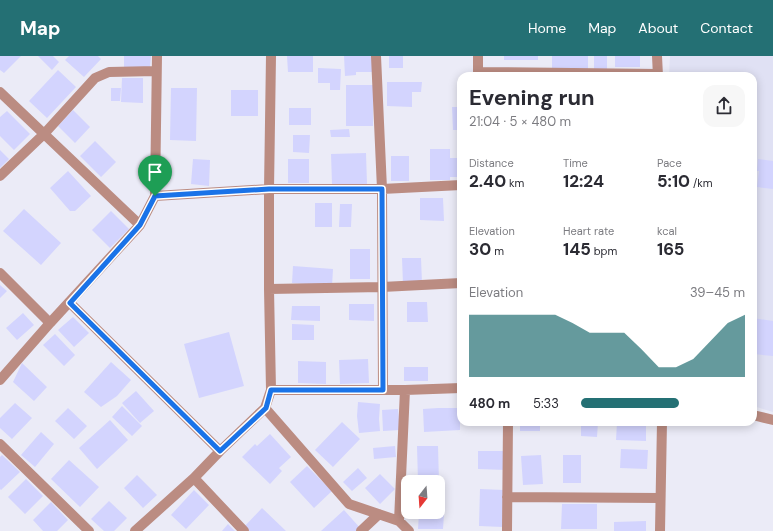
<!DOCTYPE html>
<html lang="en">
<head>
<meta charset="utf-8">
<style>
  :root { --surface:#fff; --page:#f7f7f7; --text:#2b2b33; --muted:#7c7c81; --accent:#247074 }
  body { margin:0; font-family:"DM Sans",sans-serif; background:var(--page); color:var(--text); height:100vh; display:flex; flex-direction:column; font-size:15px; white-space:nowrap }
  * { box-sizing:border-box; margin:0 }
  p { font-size:13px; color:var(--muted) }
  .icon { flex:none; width:22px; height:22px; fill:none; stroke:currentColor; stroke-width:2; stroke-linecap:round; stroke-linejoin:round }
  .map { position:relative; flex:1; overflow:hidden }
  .details { position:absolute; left:457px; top:16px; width:300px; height:354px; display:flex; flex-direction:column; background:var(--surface); border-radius:12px; box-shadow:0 2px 10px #0003 }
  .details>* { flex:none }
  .needle { width:26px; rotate:197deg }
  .tools { position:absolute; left:401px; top:419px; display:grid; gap:8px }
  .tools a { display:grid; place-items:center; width:44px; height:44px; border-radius:8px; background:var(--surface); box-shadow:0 2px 10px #0003; font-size:20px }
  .pin { position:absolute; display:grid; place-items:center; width:34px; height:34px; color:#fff; margin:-41px -17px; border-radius:50% 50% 50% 0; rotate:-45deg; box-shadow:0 0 4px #0007 }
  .pin .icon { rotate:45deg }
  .round { display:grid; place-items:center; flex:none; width:42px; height:42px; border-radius:12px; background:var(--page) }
  .summary { display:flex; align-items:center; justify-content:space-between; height:68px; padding:0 12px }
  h1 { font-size:22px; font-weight:700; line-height:30px }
  .metrics { display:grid; grid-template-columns:repeat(3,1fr); gap:6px; height:68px; padding:4px 12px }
  .metrics div { display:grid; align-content:center }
  .metrics b { font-size:17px; font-weight:700 }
  .metrics small { font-size:11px; font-weight:400 }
  .metrics p { font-size:11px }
  .chart { height:112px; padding:8px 12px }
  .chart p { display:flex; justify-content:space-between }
  .chart svg { width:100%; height:72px; margin-top:4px; fill:var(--accent); opacity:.7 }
  ul { padding:0 12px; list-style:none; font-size:13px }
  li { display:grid; grid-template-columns:64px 48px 1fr; align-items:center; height:30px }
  li i { height:10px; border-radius:5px; background:var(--accent) }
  header { display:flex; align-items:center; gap:24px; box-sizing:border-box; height:56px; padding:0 20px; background:var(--accent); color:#fff }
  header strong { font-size:19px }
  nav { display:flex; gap:22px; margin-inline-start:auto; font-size:14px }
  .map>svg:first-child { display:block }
  .built { fill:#e0e1f4 }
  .building { fill:#d3d4fe }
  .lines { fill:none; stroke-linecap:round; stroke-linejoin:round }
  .minor { stroke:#bb8c82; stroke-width:10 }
  .route-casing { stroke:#fff; stroke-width:8 }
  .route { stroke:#1a73e8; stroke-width:5 }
</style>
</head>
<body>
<header>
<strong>Map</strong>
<nav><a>Home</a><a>Map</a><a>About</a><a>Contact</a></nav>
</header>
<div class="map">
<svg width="773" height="475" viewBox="0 0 773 475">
  <rect width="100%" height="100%" fill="#ebebf7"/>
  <!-- built -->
  <path class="built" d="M670,0H773V356L753,350V20H669Z"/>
  <!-- building -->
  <path class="building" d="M0,0H21L4,17L0,14Z
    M38,0H53L59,6L52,14Z
    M69,0H98L101,3L84,21L65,4Z
    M124,0H151L150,11H124Z
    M287,0H313V16H288Z
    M344,0H372V16H356V19L345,20Z
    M389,0H403V12H389Z
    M504,0H538V4H504Z
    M552,0H588V14L552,13Z
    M594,0H607V15H594Z
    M615,0H640V11H615Z
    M318,12L341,13L340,34H330V27H318Z
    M58,14L76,31L47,62L29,45Z
    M122,22H143V47L121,46Z
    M387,26H422L421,36H412V51L387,50Z
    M346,29H373V70H346Z
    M111,32H121L120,45H111Z
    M171,32H197L196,85L170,84Z
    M231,34H258V60H231Z
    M452,51H461V74H453Z
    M289,52H311V69H289Z
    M73,54L90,71L75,87L58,70Z
    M7,55L30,78L14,94L0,80V61Z
    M349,73L350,81H331L330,74Z
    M293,79H310L309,97L293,96Z
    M95,85L116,106L101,121L80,100Z
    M430,93H450V102H461V121H450V124H430Z
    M0,94L9,103L0,112Z
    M366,97L367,128H332L331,98Z
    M391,100H409V125H391Z
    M193,103L210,104L209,130L191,128Z
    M288,103H309V127H288Z
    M758,103L773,105V133L757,131L759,115H757Z
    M68,115L91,140L75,155H70L50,132Z
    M420,142H443L444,165L420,164Z
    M315,147H332V171H315Z
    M340,148H352L351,171H339Z
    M24,153L61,187L41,209L3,175Z
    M111,155L129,173L110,192L92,174Z
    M350,193H370V223H350Z
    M402,202H421L422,227L403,228Z
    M293,210L333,213L332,230L292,227Z
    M0,229L7,235L0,242Z
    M407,246H427L428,266H407Z
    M349,248H374V265L349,264Z
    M292,250H320V265L291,264Z
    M23,257L34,269L17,284L6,272Z
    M73,261L89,277L74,291L58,274Z
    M753,262L773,265V300L753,298Z
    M292,268L314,269V284H292Z
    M229,276L244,330L199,342L184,288Z
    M55,278L75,299L64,310L43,289Z
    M368,303L369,327L340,328L339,304Z
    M298,305L326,306V328L298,327Z
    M111,306L131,324L117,340L101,351L84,336Z
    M22,307L47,331L34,345L13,326Z
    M404,311H428V325H404Z
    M136,335L154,355L140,367L122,347Z
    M358,346L380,348L379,363L380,375L359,377L357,360Z
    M15,347L32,362L12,383L0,372V362Z
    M122,350L142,370L132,380L112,361Z
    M68,352L87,370L74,383L55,365Z
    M438,352H460V374L424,376L423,353Z
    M398,353L400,374L383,375L382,354Z
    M110,364L128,384L97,413L79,392Z
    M342,366L360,383L333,411L315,394Z
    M480,366H499V368L480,370Z
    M520,366H540V375H520Z
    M581,366H598L597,381L581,380Z
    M617,366H646V385L616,384Z
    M41,376L54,388L35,411L21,399Z
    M270,378L291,401L279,412L282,415L270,428L242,401L255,388L257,390Z
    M395,390L396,401L374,403L373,392Z
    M417,390H438L439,426H418Z
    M621,393L648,394L647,413L620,412Z
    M478,395H506V414L478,413Z
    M2,399L20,416L1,434L0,433V401Z
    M541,399L543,428L523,429L521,400Z
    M563,399H581V427H563Z
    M69,404L99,431L80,451L51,423Z
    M307,410L332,435L314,452L290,426Z
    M358,412L367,422L352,435L343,426Z
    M380,418L395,433L380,448L365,432Z
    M137,419L157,439L143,452L124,432Z
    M26,423L43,440L25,458L8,441Z
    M480,433L504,434L503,471L479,470Z
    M194,434L209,449L186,473L171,459Z
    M438,437H445L444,455H438Z
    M109,445L127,462L114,475H104L91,463Z
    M51,446L68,464L57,475H43L33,464Z
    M562,448H597V473H561Z
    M262,452L286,475H249L244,471Z
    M344,454L361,473L359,475H321Z
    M419,457L444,458L443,473H418Z
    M646,465V475H614V466Z
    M228,468L235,475H222Z"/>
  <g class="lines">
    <!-- minor -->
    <path class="minor" d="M376,0L382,133L383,334
      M657,0L658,20
      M478,16L658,18
      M478,20V0
      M0,36L140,169
      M0,120L44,78L95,22L109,16L156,15
      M155,140L269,133H382L461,129
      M0,217L50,267
      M269,233L382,231L461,227
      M70,247L220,395
      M0,324L50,267L140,169L155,140L157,0
      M271,334H405L461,332
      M265,352L349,448L399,465L409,475
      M753,359L773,364
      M0,388L89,475
      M194,422L244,475
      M507,441L660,442
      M399,465L405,334
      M135,475L194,422L220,395L265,352L271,334L269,233V133L271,0
      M361,475L379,458
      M507,475L508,366
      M660,475L662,366"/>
  </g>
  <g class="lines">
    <defs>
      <path id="route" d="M269,133H382L383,334H271L266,352L220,395L70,247L140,169L155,140Z"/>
    </defs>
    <!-- route casing -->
    <use href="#route" class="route-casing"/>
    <!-- route -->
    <use href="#route" class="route"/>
  </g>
</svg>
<div class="tools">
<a><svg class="needle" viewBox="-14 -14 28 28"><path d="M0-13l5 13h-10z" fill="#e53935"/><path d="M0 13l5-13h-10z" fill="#7c7c81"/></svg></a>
</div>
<div class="pin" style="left:155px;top:140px;background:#1e9e55"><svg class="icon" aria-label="arrive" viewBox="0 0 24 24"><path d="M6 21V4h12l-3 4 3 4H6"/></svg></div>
<section class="details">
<div class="summary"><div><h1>Evening run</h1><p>21:04 · 5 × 480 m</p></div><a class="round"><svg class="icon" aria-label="share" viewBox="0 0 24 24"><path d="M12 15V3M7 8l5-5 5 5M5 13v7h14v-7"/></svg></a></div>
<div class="metrics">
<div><p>Distance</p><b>2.40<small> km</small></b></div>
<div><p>Time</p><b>12:24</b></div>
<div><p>Pace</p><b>5:10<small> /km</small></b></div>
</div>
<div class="metrics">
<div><p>Elevation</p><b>30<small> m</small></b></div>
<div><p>Heart rate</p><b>145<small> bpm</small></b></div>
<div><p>kcal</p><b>165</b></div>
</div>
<div class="chart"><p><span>Elevation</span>39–45 m</p>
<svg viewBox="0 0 160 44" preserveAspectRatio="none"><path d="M0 44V6L10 6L20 6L30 6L40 6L50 6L60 11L70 17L80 17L90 17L100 27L110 38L120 38L130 33L140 22L150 11L160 6V44z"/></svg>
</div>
<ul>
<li><b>480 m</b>5:33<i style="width:60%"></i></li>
</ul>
</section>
</div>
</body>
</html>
